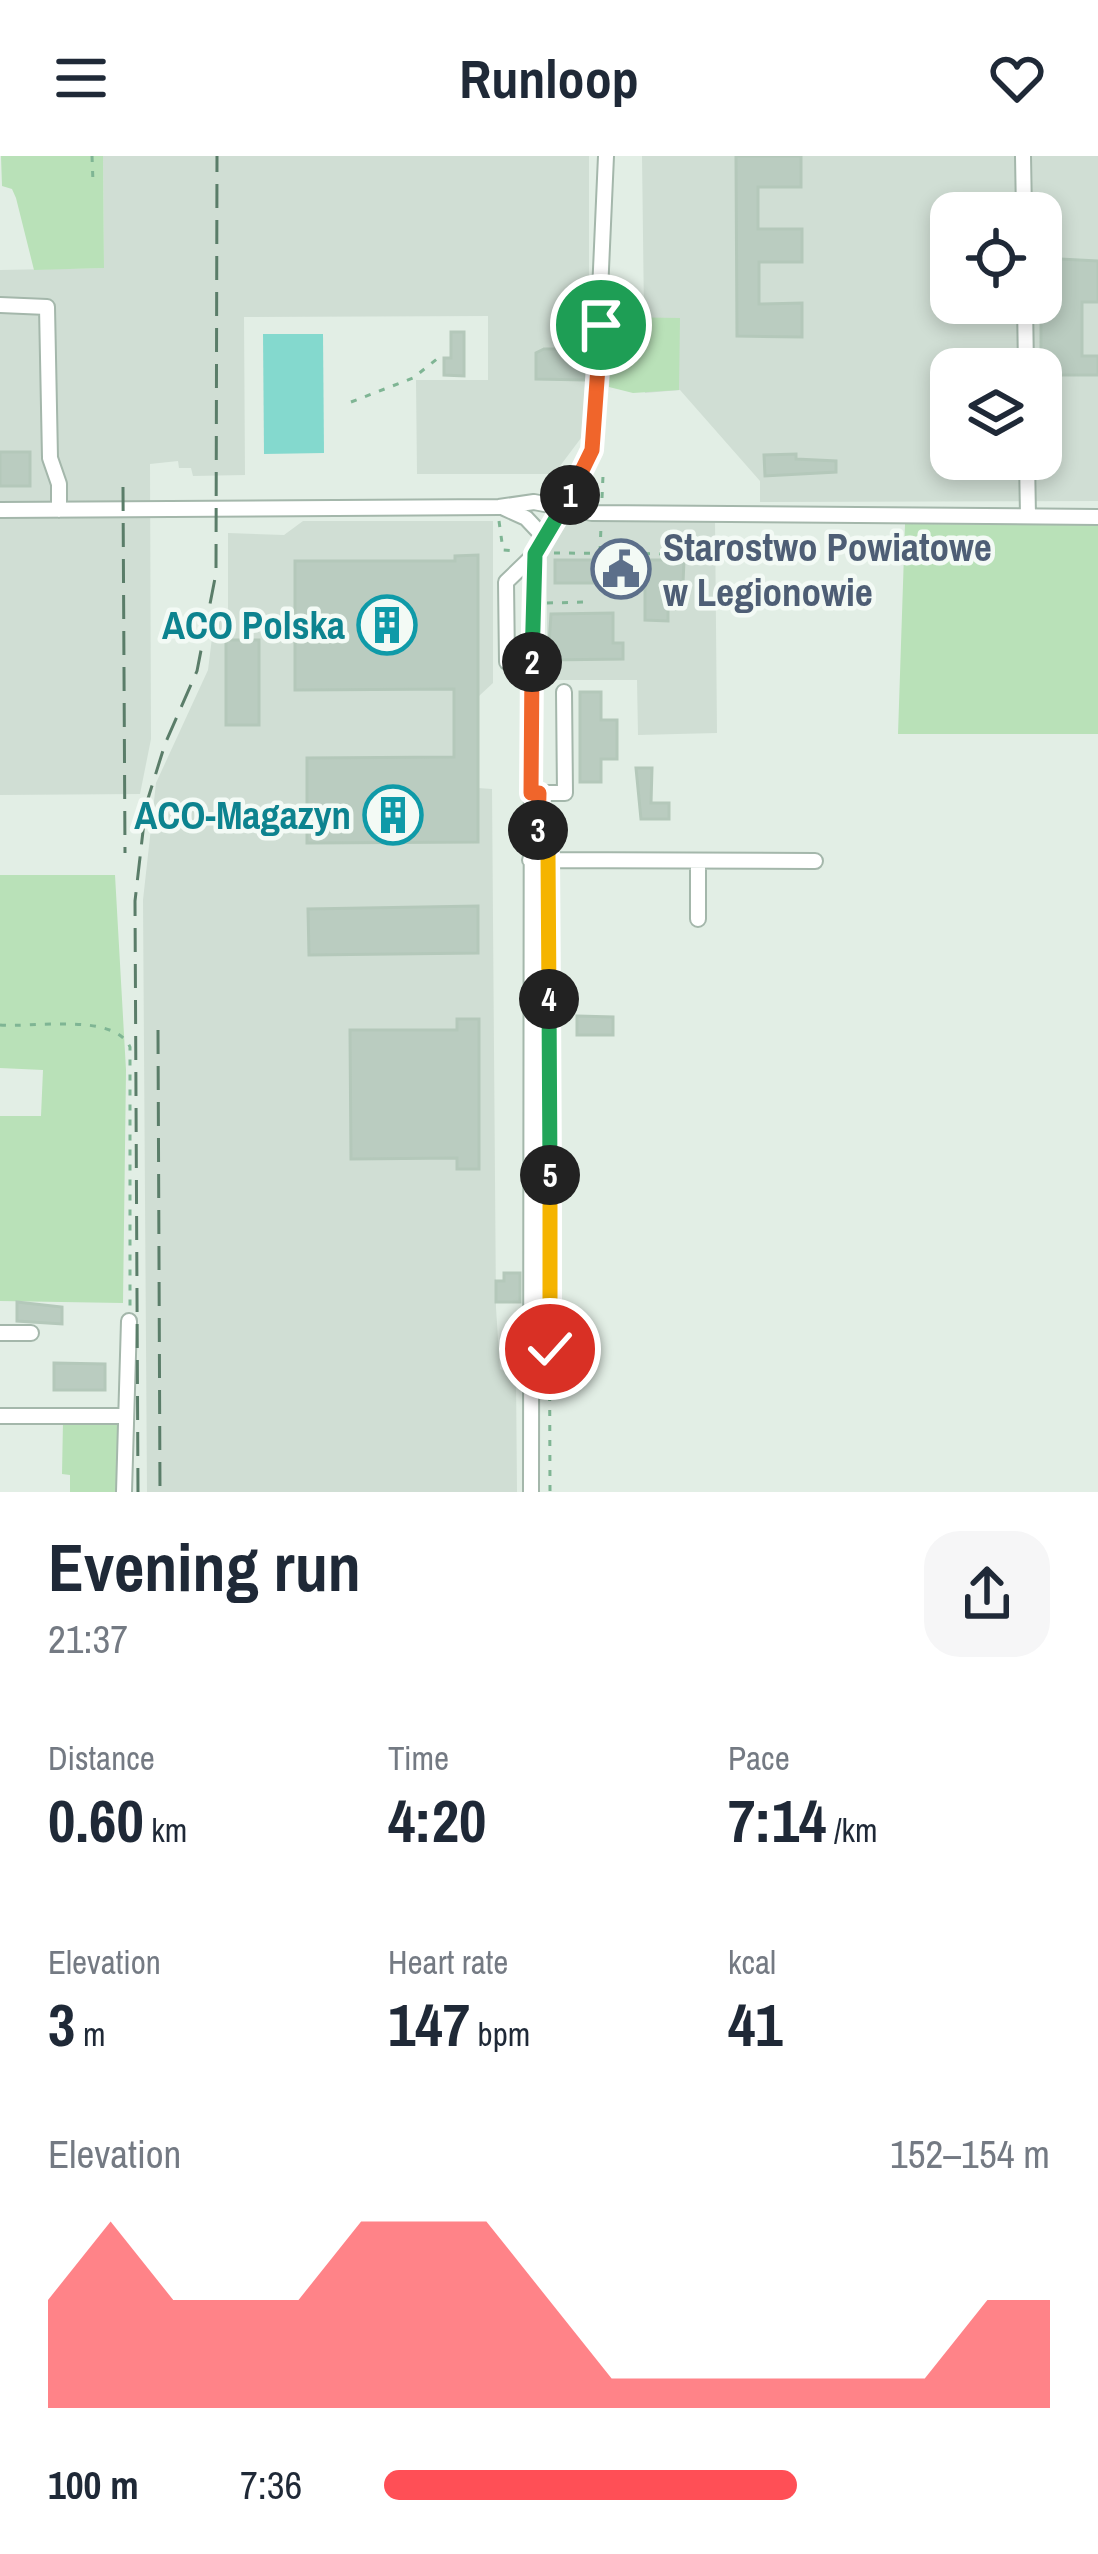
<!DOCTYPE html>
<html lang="en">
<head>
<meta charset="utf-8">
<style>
  :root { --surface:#fff; --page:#f6f6f7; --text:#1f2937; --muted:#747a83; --accent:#ff4f56 }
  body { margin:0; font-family:"Archivo Narrow",sans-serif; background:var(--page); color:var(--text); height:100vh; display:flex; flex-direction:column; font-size:45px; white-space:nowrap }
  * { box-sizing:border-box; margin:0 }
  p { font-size:39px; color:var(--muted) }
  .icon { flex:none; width:66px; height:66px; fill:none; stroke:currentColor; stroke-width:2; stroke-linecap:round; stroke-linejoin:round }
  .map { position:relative; height:1336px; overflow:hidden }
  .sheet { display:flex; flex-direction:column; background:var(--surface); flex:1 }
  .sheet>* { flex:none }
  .controls { position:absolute; left:930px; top:36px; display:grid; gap:24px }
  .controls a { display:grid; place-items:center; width:132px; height:132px; border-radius:24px; background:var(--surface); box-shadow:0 6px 18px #0003; font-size:60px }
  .pin { position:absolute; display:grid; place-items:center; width:102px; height:102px; color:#fff; margin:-51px; border:6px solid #fff; border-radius:50%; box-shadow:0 3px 12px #0007 }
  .km { position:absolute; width:60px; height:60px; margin:-30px; border-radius:50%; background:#222; color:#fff; font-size:33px; line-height:60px; text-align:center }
  .round { display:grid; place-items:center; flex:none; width:126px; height:126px; border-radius:36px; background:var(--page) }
  .summary { display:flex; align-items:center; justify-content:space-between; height:204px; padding:0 48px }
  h1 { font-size:66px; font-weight:700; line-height:90px }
  .metrics { display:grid; grid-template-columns:repeat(3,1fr); gap:18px; height:204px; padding:12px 48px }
  .metrics div { display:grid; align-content:center }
  .metrics b { font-size:60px; font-weight:700 }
  .metrics small { font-size:33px; font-weight:400 }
  .metrics p { font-size:33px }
  .chart { height:336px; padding:24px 48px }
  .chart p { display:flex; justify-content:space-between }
  .chart svg { width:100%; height:216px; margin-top:12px; fill:var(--accent); opacity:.7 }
  ul { padding:0 48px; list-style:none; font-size:39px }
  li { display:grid; grid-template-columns:192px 144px 1fr; align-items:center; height:90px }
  li i { height:30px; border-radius:15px; background:var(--accent) }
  header { display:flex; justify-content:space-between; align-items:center; height:156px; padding:0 48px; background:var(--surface); font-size:54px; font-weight:700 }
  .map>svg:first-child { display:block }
  .built { fill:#d0ded4; fill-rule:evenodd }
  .green { fill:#b9e1b8 }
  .water { fill:#84d9ce }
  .building { fill:#baccc0; stroke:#b4c8ba; stroke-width:3 }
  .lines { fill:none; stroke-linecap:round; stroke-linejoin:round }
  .minor-casing { stroke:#a4b7ab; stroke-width:18 }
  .path { stroke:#7fb594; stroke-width:3; stroke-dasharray:6 9; stroke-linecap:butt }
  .minor { stroke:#fff; stroke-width:14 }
  .rail { stroke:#5a7d69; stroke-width:3; stroke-dasharray:24 12; stroke-linecap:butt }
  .split-1-casing { stroke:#fff; stroke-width:24 }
  .split-2-casing { stroke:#fff; stroke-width:24 }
  .split-3-casing { stroke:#fff; stroke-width:24 }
  .split-4-casing { stroke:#fff; stroke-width:24 }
  .split-5-casing { stroke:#fff; stroke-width:24 }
  .split-6-casing { stroke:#fff; stroke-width:24 }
  .split-1 { stroke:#f0652b; stroke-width:15 }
  .split-2 { stroke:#22a559; stroke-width:15 }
  .split-3 { stroke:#f0652b; stroke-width:15 }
  .split-4 { stroke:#f5b400; stroke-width:15 }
  .split-5 { stroke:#22a559; stroke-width:15 }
  .split-6 { stroke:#f5b400; stroke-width:15 }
  .labels { text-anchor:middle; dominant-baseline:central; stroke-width:9; stroke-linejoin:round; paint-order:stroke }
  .service-label { font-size:39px; font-weight:bold; fill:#4e5e75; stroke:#f3faf5; text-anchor:start }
  .culture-label { font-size:39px; font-weight:bold; fill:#0d838f; stroke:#f3faf5; text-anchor:end }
</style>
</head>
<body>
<header><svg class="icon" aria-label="menu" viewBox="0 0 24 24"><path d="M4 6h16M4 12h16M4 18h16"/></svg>Runloop<svg class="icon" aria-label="heart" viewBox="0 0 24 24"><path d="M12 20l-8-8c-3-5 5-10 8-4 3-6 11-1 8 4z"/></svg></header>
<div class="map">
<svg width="1098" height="1336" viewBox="0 0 1098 1336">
  <rect width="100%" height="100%" fill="#e2eee5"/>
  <!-- built -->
  <path class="built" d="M103,0H589V239L581,282L554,318H417L416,224H488V160L244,161L245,319L193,320L191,312H179L178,305L150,308L151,583L140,638L0,639V114L104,112Z
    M642,0H1098V345L760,346V325L680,234L645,237ZM951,57H1041V147H951ZM951,213H1041V303H951Z
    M715,363L717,577L638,579L637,524H547V394L563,368L575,363Z
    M303,365H493V527L479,540L478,632L492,633L496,1152L500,1213L516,1220L517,1336H147L143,744L156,627L208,514L215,458L228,457V377L284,379Z"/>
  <!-- green -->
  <path class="green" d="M1,0H103L104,112L34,114L16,42L12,33L2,30Z
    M613,161L680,162L679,234L633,237L609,231Z
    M905,368L1098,369V578H898Z
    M0,719H115L126,914L123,1147L0,1145V960H41L43,914L0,912Z
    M119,1264V1336H70V1319L62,1318L63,1265Z"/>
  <!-- water -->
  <path class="water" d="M263,178H323L324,297L264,298Z"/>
  <!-- building -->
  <path class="building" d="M736,0H801V31H758V73H802V106H759V148L802,147V181L737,180Z
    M1041,102L1098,105V146H1082V200H1098V219H1041Z
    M451,176H464V220L444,219V202H451Z
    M544,193H577V207H586L585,224L536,223V197Z
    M0,296H30V330H0Z
    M796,298V303L836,305V316L765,320L764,299Z
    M478,399V686L307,687V602L454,601V533L295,534V405H455V400Z
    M555,404H684L683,427H668V465L645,464V427H555Z
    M613,457V487H623V503L548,504L551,458Z
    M226,484H259V569H226Z
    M580,536H601V564H617V603H601V626H580Z
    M636,612H652L651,647H669V663H641Z
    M478,750V797L309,799L308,753Z
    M577,860L613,861V879H577Z
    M457,863H479V1013H457V1002L351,1003L350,874H457Z
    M504,1117H520V1146H496V1125H504Z
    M17,1146L62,1151V1168L17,1165Z
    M54,1207L105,1208V1234H54Z"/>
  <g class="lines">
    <defs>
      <path id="minor" d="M1023,0L1024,57
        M1025,147L1026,213
        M0,149L47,151L50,302L59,328V354
        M1027,303L1028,360
        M504,352L526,362L543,380
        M0,354L499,351L534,346L592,357L1098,361
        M532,506H507L506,426L535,398
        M531,637H565L564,536
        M530,704L815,705
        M698,706V763
        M0,1177H31
        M0,1260H126
        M124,1336L129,1165
        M531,1336L532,425L543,380L593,294L606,0"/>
    </defs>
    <!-- minor casing -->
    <use href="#minor" class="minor-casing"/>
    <!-- path -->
    <path class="path" d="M92,0L93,26
      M351,246L413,222L442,199
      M602,342L603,320
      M499,365L503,394L517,395
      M600,396L601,370
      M554,397L701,398
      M547,447L588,446
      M548,714L550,1336
      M0,869C33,872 114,856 130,891V1151"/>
    <!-- minor -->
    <use href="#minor" class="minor"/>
    <!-- rail -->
    <path class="rail" d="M123,331L125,697
      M158,874L160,1336
      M138,1336L135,745L146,649L165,588L197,515L216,417L217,0"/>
  </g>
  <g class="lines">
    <defs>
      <path id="split-1" d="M570,339L592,294L601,169"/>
      <path id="split-2" d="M532,506L535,398L570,339"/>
      <path id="split-3" d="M532,506L531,637H539L538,674"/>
      <path id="split-4" d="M538,674V694L548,698L549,843"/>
      <path id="split-5" d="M549,843L550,1019"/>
      <path id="split-6" d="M550,1019V1193"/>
    </defs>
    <!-- split-1 casing -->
    <use href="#split-1" class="split-1-casing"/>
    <!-- split-2 casing -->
    <use href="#split-2" class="split-2-casing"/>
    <!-- split-3 casing -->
    <use href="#split-3" class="split-3-casing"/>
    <!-- split-4 casing -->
    <use href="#split-4" class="split-4-casing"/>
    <!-- split-5 casing -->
    <use href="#split-5" class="split-5-casing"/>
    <!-- split-6 casing -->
    <use href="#split-6" class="split-6-casing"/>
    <!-- split-1 -->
    <use href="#split-1" class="split-1"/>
    <!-- split-2 -->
    <use href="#split-2" class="split-2"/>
    <!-- split-3 -->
    <use href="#split-3" class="split-3"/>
    <!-- split-4 -->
    <use href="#split-4" class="split-4"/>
    <!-- split-5 -->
    <use href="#split-5" class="split-5"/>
    <!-- split-6 -->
    <use href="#split-6" class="split-6"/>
  </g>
  <!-- icons -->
  <defs>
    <symbol id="civic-ring" viewBox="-11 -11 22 22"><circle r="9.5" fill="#f3faf5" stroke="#5c6f8a" stroke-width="1.5"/><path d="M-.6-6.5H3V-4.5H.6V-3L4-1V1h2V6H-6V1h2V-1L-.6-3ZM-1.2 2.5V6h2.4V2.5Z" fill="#5c6f8a"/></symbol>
    <symbol id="building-ring" viewBox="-11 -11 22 22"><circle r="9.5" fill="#f3faf5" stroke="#0f9aa8" stroke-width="1.5"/><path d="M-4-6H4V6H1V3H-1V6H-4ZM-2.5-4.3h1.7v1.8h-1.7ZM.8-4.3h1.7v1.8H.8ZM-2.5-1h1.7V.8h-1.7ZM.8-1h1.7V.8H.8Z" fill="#0f9aa8"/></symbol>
  </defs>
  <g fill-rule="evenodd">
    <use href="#civic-ring" x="588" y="380" width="66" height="66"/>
    <use href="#building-ring" x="354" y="436" width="66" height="66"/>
    <use href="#building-ring" x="360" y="626" width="66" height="66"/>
  </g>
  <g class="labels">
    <!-- service labels -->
    <g class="service-label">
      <text x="663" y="391">Starostwo Powiatowe<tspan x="663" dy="45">w Legionowie</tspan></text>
    </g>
    <!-- culture labels -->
    <g class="culture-label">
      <text x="345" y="469">ACO Polska</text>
      <text x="351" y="659">ACO-Magazyn</text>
    </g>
  </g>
</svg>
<div class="controls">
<a><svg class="icon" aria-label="locate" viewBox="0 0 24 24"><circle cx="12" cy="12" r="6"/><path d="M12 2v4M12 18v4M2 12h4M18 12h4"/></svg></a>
<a><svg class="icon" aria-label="layers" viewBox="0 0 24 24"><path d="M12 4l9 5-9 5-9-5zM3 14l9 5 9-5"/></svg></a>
</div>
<div class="pin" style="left:601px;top:169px;background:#1e9e55"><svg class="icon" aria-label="arrive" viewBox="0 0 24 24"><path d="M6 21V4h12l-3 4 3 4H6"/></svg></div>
<div class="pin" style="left:550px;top:1193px;background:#d93025"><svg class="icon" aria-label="check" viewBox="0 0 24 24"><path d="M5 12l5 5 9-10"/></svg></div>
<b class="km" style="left:570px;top:339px">1</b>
<b class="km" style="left:532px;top:506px">2</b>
<b class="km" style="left:538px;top:674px">3</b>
<b class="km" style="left:549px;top:843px">4</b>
<b class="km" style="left:550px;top:1019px">5</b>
</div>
<section class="sheet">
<div class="summary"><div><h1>Evening run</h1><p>21:37</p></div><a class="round"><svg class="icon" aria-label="share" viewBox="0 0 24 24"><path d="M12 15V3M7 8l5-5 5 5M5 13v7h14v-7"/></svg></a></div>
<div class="metrics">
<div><p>Distance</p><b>0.60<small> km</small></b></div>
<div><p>Time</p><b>4:20</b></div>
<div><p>Pace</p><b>7:14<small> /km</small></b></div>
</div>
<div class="metrics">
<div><p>Elevation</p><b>3<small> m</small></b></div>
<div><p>Heart rate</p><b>147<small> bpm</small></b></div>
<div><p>kcal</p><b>41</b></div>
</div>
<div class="chart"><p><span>Elevation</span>152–154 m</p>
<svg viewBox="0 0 160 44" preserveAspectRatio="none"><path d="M0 44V22L10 6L20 22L30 22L40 22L50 6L60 6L70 6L80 22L90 38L100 38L110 38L120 38L130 38L140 38L150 22L160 22V44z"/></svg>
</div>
<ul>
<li><b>100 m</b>7:36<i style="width:62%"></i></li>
</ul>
</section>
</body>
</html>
